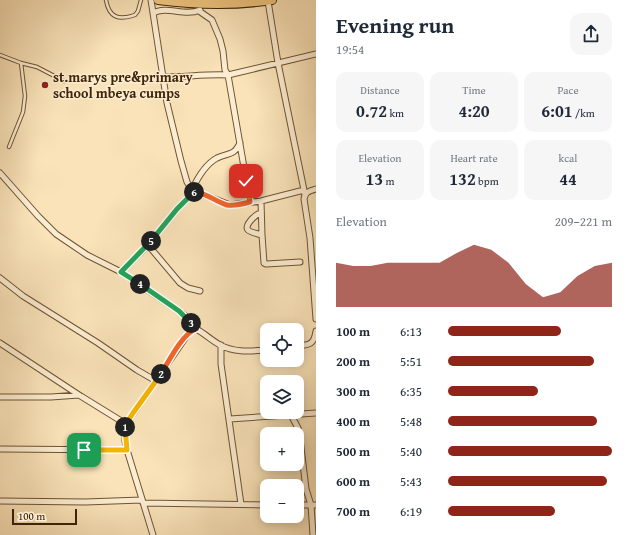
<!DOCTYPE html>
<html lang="en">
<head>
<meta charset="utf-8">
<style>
  :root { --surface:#fff; --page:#f6f6f7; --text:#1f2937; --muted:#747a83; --accent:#8f2418 }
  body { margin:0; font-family:"Gentium Book Plus",serif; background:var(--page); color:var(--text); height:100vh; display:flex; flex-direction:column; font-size:15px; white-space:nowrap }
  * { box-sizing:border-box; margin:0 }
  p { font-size:13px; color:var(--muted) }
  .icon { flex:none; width:22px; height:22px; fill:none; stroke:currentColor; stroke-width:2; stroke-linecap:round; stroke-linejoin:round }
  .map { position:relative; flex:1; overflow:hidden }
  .side { display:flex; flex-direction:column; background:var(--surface); width:316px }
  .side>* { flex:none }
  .fabs { position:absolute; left:260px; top:323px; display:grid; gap:8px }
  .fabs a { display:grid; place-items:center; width:44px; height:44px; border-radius:8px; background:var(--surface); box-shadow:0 2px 10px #0003; font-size:20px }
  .scale { position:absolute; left:12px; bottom:10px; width:65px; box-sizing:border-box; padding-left:4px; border:2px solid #402406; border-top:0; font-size:11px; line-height:14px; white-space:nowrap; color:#402406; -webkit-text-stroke:3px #fcedd2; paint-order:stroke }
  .pin { position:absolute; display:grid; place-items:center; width:34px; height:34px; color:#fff; margin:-17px; border-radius:8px; box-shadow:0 2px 6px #0006 }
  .km { position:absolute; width:20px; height:20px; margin:-10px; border-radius:50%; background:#222; color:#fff; font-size:11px; line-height:20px; text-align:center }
  .round { display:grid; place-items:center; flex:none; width:42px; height:42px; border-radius:12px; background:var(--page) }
  .headline { display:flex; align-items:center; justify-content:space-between; height:68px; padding:0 20px }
  h1 { font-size:22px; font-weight:600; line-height:30px }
  .stats { display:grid; grid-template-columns:repeat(3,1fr); gap:6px; height:68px; padding:4px 20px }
  .stats div { display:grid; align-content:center; border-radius:10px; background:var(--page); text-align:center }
  .stats b { font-size:17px; font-weight:600 }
  .stats small { font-size:11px; font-weight:400 }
  .stats p { font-size:11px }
  .chart { height:112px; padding:8px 20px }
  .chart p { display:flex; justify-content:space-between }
  .chart svg { width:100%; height:72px; margin-top:4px; fill:var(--accent); opacity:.7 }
  ul { padding:0 20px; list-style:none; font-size:13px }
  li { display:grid; grid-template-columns:64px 48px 1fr; align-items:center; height:30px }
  li i { height:10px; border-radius:5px; background:var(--accent) }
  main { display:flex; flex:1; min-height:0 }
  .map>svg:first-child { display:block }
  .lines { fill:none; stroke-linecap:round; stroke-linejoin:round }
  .service-casing { stroke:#6e5433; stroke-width:4.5 }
  .minor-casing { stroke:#6e5433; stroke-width:7 }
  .trunk-casing { stroke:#402406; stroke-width:10 }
  .service { stroke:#fcedd2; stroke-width:2.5 }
  .minor { stroke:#fcedd2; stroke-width:5 }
  .trunk { stroke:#edc27c; stroke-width:8 }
  .split-1-casing { stroke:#fff; stroke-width:8 }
  .split-2-casing { stroke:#fff; stroke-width:8 }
  .split-3-casing { stroke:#fff; stroke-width:8 }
  .split-4-casing { stroke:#fff; stroke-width:8 }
  .split-5-casing { stroke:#fff; stroke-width:8 }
  .split-6-casing { stroke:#fff; stroke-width:8 }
  .split-7-casing { stroke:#fff; stroke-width:8 }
  .split-8-casing { stroke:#fff; stroke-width:8 }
  .split-1 { stroke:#f5b400; stroke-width:5 }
  .split-2 { stroke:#f5b400; stroke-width:5 }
  .split-3 { stroke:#f0652b; stroke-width:5 }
  .split-4 { stroke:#22a559; stroke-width:5 }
  .split-5 { stroke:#22a559; stroke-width:5 }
  .split-6 { stroke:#22a559; stroke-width:5 }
  .split-7 { stroke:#f0652b; stroke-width:5 }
  .split-8 { stroke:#f5b400; stroke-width:5 }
  .poi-dot { fill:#8f2418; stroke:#fcedd2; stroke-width:1.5 }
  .labels { text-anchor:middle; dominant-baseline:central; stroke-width:3; stroke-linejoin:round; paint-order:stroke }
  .poi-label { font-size:14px; font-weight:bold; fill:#402406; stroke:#fcedd2; text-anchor:start }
</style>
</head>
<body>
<main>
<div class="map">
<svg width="316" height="535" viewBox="0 0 316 535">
  <rect width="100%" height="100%" fill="#fae3b9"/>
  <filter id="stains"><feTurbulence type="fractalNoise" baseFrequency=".005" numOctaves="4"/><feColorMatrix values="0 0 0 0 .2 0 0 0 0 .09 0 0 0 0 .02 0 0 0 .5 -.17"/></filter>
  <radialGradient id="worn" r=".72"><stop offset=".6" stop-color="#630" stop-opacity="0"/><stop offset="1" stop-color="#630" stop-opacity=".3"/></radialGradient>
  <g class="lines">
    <defs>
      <path id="service" d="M106,0C109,17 118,21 135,15L138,11L141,0
        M0,55L21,63L37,67L64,81
        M9,147L23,112L25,96L21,63"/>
      <path id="minor" d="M151,0L167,103L181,161L187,182L192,190L230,205L261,201L304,190
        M268,1L278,63L305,195
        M199,11L212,20L220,39L223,51L225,70L228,75
        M153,13C167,5 184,17 200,10
        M163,77C185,77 206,74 228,75
        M0,173L38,216L56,234L87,255L121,272L179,311L188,318L196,329
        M316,189C309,191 305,192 304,199L310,238L316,319
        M192,190C197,179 206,164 217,158C229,152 233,157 240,143
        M261,201L262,235L264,263L266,264L300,262
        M250,202L228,75L316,54
        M261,213C256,214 254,217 251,220C241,232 252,232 262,235
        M148,245L180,283L188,288L200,291
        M121,272L148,245L177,209L194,192
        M0,278L23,296L98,343L137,370L156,381
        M0,343L79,395L126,424
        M221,345V364L241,504
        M297,346C309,345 314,345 316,331
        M0,397H51L79,395
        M291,415L298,428L300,439L306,489L311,505L313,535
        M230,419L316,413
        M0,449L127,450
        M0,501L85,502L142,500
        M143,503L267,505
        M297,505H316
        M153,535L127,450L125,441L126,424L190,331L196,329C204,333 211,340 220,345C235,353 251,351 267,350"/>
      <path id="trunk" d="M158,0C197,5 234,6 272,0"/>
    </defs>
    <!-- service casing -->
    <use href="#service" class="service-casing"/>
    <!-- minor casing -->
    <use href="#minor" class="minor-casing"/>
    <!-- trunk casing -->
    <use href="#trunk" class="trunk-casing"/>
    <!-- service -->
    <use href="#service" class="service"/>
    <!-- minor -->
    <use href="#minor" class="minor"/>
    <!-- trunk -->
    <use href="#trunk" class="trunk"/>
  </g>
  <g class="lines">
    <defs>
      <path id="split-1" d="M84,450H127L125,427"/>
      <path id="split-2" d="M125,427L126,424L133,413L161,374"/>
      <path id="split-3" d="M161,374C169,361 182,334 196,329L191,323"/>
      <path id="split-4" d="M140,284L179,311L191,323"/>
      <path id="split-5" d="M140,284L121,272L151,241"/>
      <path id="split-6" d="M151,241L177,209L194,192"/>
      <path id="split-7" d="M194,192C205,192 216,202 227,205C235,206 243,204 250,202L249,197"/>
      <path id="split-8" d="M246,181L249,197"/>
    </defs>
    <!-- split-1 casing -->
    <use href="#split-1" class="split-1-casing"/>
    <!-- split-2 casing -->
    <use href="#split-2" class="split-2-casing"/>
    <!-- split-3 casing -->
    <use href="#split-3" class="split-3-casing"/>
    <!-- split-4 casing -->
    <use href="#split-4" class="split-4-casing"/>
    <!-- split-5 casing -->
    <use href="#split-5" class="split-5-casing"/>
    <!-- split-6 casing -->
    <use href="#split-6" class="split-6-casing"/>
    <!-- split-7 casing -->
    <use href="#split-7" class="split-7-casing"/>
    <!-- split-8 casing -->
    <use href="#split-8" class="split-8-casing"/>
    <!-- split-1 -->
    <use href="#split-1" class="split-1"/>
    <!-- split-2 -->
    <use href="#split-2" class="split-2"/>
    <!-- split-3 -->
    <use href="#split-3" class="split-3"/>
    <!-- split-4 -->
    <use href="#split-4" class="split-4"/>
    <!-- split-5 -->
    <use href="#split-5" class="split-5"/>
    <!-- split-6 -->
    <use href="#split-6" class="split-6"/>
    <!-- split-7 -->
    <use href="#split-7" class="split-7"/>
    <!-- split-8 -->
    <use href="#split-8" class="split-8"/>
  </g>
  <!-- markers -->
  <circle class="poi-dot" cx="45" cy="85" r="4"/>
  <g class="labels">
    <!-- poi labels -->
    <g class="poi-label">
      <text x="53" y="77">st.marys pre&amp;primary<tspan x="53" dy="16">school mbeya cumps</tspan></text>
    </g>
  </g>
  <rect width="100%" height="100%" filter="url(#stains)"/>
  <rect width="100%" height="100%" fill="url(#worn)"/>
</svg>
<div class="fabs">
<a><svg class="icon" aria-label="locate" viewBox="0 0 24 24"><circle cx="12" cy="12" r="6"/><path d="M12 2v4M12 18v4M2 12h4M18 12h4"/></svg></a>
<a><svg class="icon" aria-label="layers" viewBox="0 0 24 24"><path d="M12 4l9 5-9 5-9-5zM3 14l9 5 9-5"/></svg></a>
<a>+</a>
<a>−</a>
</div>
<div class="scale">100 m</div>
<div class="pin" style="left:84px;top:450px;background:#1e9e55"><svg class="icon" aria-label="arrive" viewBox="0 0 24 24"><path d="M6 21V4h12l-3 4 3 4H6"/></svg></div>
<div class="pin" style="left:246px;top:181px;background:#d93025"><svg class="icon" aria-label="check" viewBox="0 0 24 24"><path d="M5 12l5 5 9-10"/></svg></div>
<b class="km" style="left:125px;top:427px">1</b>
<b class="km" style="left:161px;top:374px">2</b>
<b class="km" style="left:191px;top:323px">3</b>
<b class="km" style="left:140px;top:284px">4</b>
<b class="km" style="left:151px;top:241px">5</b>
<b class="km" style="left:194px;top:192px">6</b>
</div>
<section class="side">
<div class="headline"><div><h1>Evening run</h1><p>19:54</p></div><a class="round"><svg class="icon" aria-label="share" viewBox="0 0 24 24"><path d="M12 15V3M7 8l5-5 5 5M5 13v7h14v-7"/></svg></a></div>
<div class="stats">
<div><p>Distance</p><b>0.72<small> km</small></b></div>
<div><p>Time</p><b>4:20</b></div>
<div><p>Pace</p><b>6:01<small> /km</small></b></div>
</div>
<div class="stats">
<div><p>Elevation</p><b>13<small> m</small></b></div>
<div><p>Heart rate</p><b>132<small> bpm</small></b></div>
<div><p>kcal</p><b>44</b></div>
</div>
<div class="chart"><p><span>Elevation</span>209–221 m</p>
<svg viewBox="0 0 160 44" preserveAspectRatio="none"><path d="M0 44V17L10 19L20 19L30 17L40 17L50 17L60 17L70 11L80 6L90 9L100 17L110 30L120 38L130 35L140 25L150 19L160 17V44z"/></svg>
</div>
<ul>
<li><b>100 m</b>6:13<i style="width:69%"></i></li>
<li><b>200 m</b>5:51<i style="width:89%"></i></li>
<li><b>300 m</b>6:35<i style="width:55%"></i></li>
<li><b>400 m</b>5:48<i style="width:91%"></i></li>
<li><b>500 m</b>5:40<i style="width:100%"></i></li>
<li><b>600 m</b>5:43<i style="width:97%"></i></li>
<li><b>700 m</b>6:19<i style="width:65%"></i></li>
</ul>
</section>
</main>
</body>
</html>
